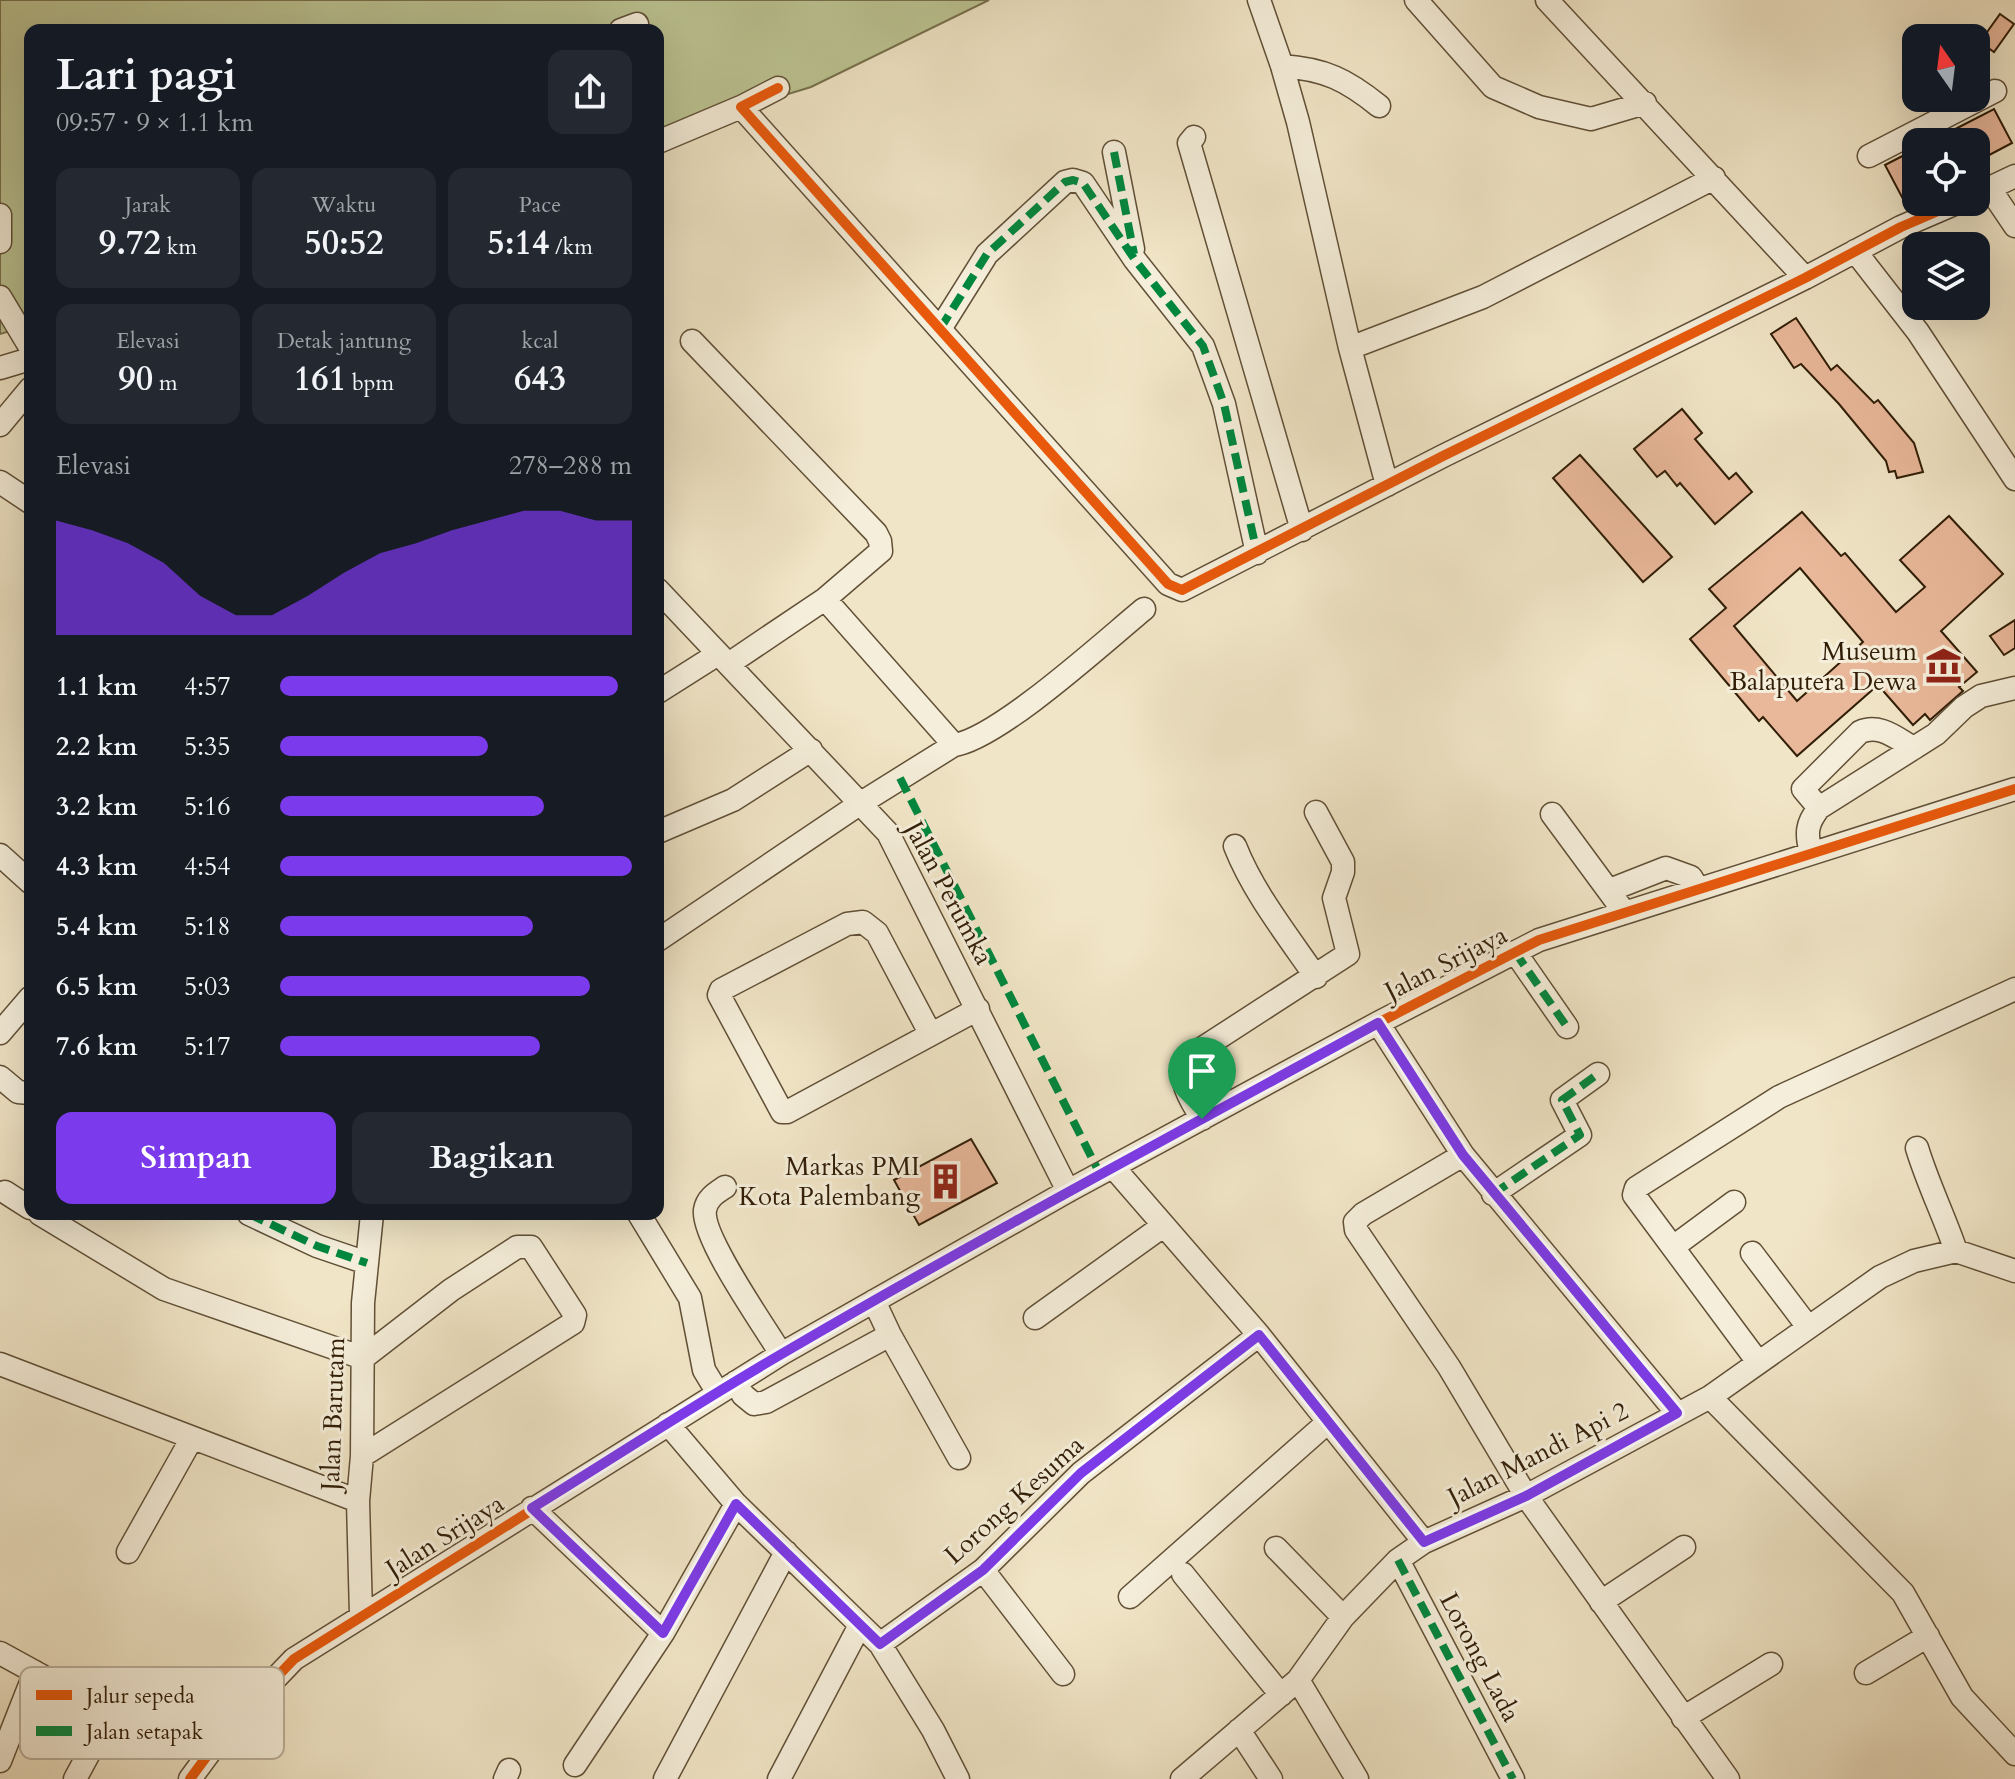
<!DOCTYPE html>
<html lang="id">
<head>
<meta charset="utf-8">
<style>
  :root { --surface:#171b24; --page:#242831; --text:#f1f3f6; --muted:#9ea1a6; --accent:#7c3aed }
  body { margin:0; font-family:Cardo,serif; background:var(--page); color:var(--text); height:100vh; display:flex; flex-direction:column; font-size:30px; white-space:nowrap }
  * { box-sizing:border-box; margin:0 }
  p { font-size:26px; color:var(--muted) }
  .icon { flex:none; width:44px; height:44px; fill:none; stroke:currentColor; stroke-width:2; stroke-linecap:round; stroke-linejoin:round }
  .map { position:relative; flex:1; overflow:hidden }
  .drawer { position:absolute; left:24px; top:24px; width:640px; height:1196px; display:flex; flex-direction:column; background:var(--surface); border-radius:16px; box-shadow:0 8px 32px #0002 }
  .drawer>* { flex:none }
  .needle { width:52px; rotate:346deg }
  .controls { position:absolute; left:1902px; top:24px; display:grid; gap:16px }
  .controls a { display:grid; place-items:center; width:88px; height:88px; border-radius:16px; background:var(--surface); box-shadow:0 8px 32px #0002; font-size:40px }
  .pin { position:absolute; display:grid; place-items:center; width:68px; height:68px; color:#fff; margin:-82px -34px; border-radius:50% 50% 50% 0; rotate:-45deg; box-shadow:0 0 8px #0007 }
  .pin .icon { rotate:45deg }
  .round { display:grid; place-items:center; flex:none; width:84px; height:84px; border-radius:16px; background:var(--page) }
  .summary { display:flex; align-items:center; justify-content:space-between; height:136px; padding:0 32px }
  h1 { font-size:44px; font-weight:800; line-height:60px }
  .figures { display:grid; grid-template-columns:repeat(3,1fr); gap:12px; height:136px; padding:8px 32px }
  .figures div { display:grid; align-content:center; border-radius:16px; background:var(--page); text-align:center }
  .figures b { font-size:34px; font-weight:800 }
  .figures small { font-size:22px; font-weight:400 }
  .figures p { font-size:22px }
  .chart { height:224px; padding:16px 32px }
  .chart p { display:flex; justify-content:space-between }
  .chart svg { width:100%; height:144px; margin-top:8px; fill:var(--accent); opacity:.7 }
  .action { display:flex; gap:16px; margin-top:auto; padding:16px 32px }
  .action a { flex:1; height:92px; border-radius:16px; background:var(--accent); color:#fff; font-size:32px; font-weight:800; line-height:92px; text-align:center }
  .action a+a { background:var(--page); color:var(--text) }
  ul { padding:0 32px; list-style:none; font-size:26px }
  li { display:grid; grid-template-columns:128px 96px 1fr; align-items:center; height:60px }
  li i { height:20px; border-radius:10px; background:var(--accent) }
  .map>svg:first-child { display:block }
  .green { fill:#bcc493; stroke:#76714d; stroke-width:2 }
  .building { fill:#e9b89a; stroke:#311e07; stroke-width:2; fill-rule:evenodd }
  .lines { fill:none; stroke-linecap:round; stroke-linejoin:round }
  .minor-casing { stroke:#615037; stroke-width:25 }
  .minor { stroke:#f5eeda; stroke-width:22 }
  .quiet { stroke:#00873e; stroke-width:8; stroke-dasharray:16 8; stroke-linecap:butt }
  .cycleway-casing { stroke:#f5eeda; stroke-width:15 }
  .cycleway { stroke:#e8590c; stroke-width:10 }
  .route-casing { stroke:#fff; stroke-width:16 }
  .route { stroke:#7c3aed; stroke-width:10 }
  .labels { text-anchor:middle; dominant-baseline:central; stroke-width:6; stroke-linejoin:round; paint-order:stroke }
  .poi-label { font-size:26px; fill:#311e07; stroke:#f5eeda; text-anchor:end }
  .street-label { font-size:26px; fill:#311e07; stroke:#f5eeda }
  .key { fill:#f5eeda; stroke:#bab09b; stroke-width:2 }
  .key-label { font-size:22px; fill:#311e07 }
</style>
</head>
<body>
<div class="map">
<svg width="2015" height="1779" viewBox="0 0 2015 1779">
  <rect width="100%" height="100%" fill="#f0e5c6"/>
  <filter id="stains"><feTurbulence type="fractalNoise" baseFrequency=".0025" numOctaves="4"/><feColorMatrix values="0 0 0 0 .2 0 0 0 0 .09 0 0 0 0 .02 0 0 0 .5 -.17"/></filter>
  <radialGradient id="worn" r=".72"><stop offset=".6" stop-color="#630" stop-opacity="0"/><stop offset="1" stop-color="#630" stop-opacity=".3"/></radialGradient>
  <!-- green -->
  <path class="green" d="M0,0H989L811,87L658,134V30H30V325L0,334Z"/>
  <!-- building -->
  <path class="building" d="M2000,14L2014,24L1994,52L1980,42Z
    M1994,109L2012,143L1976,162V142H1930Z
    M1916,149V193L1903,199L1885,165Z
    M1796,318L1831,370L1837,365L1874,403L1878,400L1914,443L1923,472L1897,478L1895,471L1889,472L1886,461L1839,404L1801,364L1794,368L1771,334Z
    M1682,409L1702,433L1695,439L1729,479L1736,473L1752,492L1715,524L1680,483L1677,486L1665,471L1657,477L1634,449Z
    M1580,455L1672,557L1643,582L1553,478Z
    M1802,512L1841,556L1845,553L1896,612L1925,587L1900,560L1949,516L2003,574L1941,631L1977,672L1959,687L1963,691L1930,720L1925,714L1913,725L1878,685L1797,756L1763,717L1759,721L1690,639L1726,608L1709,589ZM1800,568L1863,642L1797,701L1734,626Z
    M2015,620V648L2004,655L1990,636Z
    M971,1139L997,1183L919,1225L894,1180Z"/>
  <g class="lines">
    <defs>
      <path id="minor" d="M1259,0L1282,66L1298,122L1350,348L1387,485
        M1416,0L1493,87L1539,107L1591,119L1645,103
        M1547,0L1805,278
        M621,30L637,24
        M1282,66C1325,69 1347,80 1379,106
        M778,88L741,107L1168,584L1182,590L1443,456L1805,278L1901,227L1959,202
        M1194,137L1189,143L1302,530
        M658,142L741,107
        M1114,152L1133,249
        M1869,156L1995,91
        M1990,189L2015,226
        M1977,194L2015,176
        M0,215V242
        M1855,251L1918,332L2015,479
        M0,297L30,347
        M940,329L987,254L1065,182L1073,180L1083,183L1135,260L1203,346L1224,404L1257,553
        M692,341L876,533L880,541L881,551L825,599L730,663
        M1350,348L1483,297L1714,178
        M0,368L30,359
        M0,425L30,389
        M0,482L30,502
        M658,590L888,833L1068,1191
        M825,599L954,745
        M658,692L718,654
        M1914,748C1897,739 1880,723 1860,732L1803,789L1819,808L1936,734L1964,707L1981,696L2015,688
        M1552,814L1625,913
        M658,832L733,800L811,750
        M1235,846C1253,892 1287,935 1316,977
        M1811,853C1806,834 1806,824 1819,808
        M0,855L30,882
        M1610,890L1666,868L1691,877L1698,889
        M658,940L861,803L954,745C998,739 1105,641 1144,609
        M1515,952L1567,1027
        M1378,1023L1463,1155L1677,1413
        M0,1033L30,998
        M930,1033L877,933L863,922L847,924L721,990L719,995L782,1112H787L978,1009
        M0,1077L18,1092L30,1093
        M1202,1119C1190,1098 1173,1077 1192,1055L1348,954L1334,898L1343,872V862L1316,812
        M1917,1148C1928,1184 1944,1216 1956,1251
        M1463,1155L1363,1214L1355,1222L1356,1230L1449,1367L1526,1496L1728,1779
        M1114,1168L1259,1335L1424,1542
        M725,1187C716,1193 707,1198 705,1210C701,1237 765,1327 781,1354
        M5,1192L30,1208
        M1493,1194L1580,1135L1562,1100L1598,1074
        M40,1214L164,1289L363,1358L451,1290L517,1247H531L575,1315L573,1323L362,1456
        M249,1214L317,1246L367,1263
        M639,1214L690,1298L704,1370L718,1393
        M1673,1247L1734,1202
        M1752,1253L1808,1327
        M874,1301L890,1335L959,1458
        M1035,1318L1163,1226
        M1758,1362L1634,1195L1636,1188L1779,1097L2015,989
        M0,1364L358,1501
        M736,1382L743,1395L754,1404L766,1402L890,1335
        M1710,1397L1903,1593L1962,1697L2015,1754
        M668,1424L736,1504
        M532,1508L663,1633
        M1276,1548L1343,1617
        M128,1552L192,1438
        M1398,1560L1513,1779
        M983,1570L1063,1674
        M1183,1574L1281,1695
        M1130,1597L1328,1422
        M1601,1602L1684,1547
        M361,1615L358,1501L362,1456L363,1303L372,1214
        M880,1644L983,1570L1081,1473L1259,1335
        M0,1653L102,1709L107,1720L75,1779
        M1866,1673L1928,1636
        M1298,1680L1357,1779
        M1683,1718L1771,1664
        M1239,1730L1271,1779
        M0,1761L35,1672
        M575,1765L663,1633L736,1504L880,1644L933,1730L958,1779
        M190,1779L226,1730L294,1659L781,1354L1068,1191L1378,1023L1539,940L2015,789
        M505,1779L509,1770
        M665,1779L786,1552
        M779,1779L860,1625
        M1182,1779L1298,1680L1343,1617L1398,1560L1424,1542L1526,1496L1710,1397L1880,1277L1914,1261L1956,1251L2015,1271"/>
    </defs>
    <!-- minor casing -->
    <use href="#minor" class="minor-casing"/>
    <!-- minor -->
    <use href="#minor" class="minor"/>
    <!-- quiet -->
    <path class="quiet" d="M1114,152L1134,254
      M940,329L987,254L1065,182L1073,180L1083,183L1135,260L1203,346L1224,404L1257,553
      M900,778L1100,1174
      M1515,952L1567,1027
      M1493,1194L1580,1135L1562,1100L1598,1074
      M249,1214L317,1246L367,1263
      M1398,1560L1513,1779"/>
    <defs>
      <path id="cycleway" d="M778,88L741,107L1168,584L1182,590L1443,456L1805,278L1901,227L1959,202
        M190,1779L226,1730L294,1659L781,1354L1068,1191L1378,1023L1539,940L2015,789"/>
    </defs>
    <!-- cycleway casing -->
    <use href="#cycleway" class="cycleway-casing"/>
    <!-- cycleway -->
    <use href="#cycleway" class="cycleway"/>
  </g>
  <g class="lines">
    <defs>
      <path id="route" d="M1378,1023L1463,1155L1677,1413L1526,1496L1424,1542L1259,1335L1081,1473L983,1570L880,1644L736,1504L663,1633L532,1508C616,1456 699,1402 785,1352C980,1238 1179,1132 1378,1023Z"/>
    </defs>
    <!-- route casing -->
    <use href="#route" class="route-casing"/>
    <!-- route -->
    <use href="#route" class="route"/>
  </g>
  <!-- icons -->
  <defs>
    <symbol id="museum-bare" viewBox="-9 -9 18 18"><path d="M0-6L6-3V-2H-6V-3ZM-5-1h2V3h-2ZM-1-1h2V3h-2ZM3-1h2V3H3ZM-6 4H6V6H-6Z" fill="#8f2418" stroke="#f5eeda" stroke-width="2.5" paint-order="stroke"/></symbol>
    <symbol id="building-bare" viewBox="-9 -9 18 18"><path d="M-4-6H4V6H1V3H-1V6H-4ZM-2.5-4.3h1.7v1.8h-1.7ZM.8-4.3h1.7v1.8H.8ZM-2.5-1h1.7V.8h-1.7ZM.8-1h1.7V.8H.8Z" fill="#8f2418" stroke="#f5eeda" stroke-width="2.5" paint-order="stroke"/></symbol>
  </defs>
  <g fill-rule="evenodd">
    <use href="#museum-bare" x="1918" y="640" width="51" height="51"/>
    <use href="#building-bare" x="920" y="1156" width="51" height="51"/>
  </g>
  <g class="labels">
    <!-- poi labels -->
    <g class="poi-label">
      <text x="1917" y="651">Museum<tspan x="1917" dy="30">Balaputera Dewa</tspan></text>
      <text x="920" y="1166">Markas PMI<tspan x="920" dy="30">Kota Palembang</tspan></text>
    </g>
    <!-- street labels -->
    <g class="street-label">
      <text transform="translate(949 893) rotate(62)">Jalan Perumka</text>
      <text transform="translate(1446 963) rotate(-27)">Jalan Srijaya</text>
      <text transform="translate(333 1414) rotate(-88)">Jalan Barutam</text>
      <text transform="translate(1538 1454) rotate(-27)">Jalan Mandi Api 2</text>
      <text transform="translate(1014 1500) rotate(-42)">Lorong Kesuma</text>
      <text transform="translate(445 1536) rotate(-32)">Jalan Srijaya</text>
      <text transform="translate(1480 1657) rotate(62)">Lorong Lada</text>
    </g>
  </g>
  <!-- legend -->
  <rect x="20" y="1667" width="264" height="92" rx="12" class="key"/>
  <rect x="36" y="1690" width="36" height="10" fill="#e8590c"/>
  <rect x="36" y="1726" width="36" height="10" fill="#00873e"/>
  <g class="key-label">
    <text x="86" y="1703">Jalur sepeda</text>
    <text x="86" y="1739">Jalan setapak</text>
  </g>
  <rect width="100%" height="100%" filter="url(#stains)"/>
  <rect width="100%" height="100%" fill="url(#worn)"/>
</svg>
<div class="controls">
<a><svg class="needle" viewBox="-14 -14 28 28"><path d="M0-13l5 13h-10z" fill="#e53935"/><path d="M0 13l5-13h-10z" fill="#9ea1a6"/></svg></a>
<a><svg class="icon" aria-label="locate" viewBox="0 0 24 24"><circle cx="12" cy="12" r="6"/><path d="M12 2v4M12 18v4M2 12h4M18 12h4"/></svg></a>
<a><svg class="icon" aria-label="layers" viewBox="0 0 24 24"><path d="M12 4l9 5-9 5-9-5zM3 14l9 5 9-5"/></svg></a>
</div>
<div class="pin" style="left:1202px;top:1119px;background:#1e9e55"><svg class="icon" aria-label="arrive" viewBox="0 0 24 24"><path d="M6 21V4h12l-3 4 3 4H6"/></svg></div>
<section class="drawer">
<div class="summary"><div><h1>Lari pagi</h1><p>09:57 · 9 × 1.1 km</p></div><a class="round"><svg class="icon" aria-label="share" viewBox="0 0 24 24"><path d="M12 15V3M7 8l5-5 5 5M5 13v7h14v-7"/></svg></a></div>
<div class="figures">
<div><p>Jarak</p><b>9.72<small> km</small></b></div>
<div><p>Waktu</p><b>50:52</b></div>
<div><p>Pace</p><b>5:14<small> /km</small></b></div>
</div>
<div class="figures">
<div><p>Elevasi</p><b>90<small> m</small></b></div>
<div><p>Detak jantung</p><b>161<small> bpm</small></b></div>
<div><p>kcal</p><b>643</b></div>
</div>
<div class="chart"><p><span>Elevasi</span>278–288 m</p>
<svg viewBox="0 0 160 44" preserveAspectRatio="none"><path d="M0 44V9L10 12L20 16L30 22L40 32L50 38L60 38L70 32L80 25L90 19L100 16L110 12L120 9L130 6L140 6L150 9L160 9V44z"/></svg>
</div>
<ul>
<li><b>1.1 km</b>4:57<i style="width:96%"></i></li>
<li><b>2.2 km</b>5:35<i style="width:59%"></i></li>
<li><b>3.2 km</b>5:16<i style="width:75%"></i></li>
<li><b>4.3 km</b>4:54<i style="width:100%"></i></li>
<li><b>5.4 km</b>5:18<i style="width:72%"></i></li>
<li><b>6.5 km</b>5:03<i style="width:88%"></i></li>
<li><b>7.6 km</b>5:17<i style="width:74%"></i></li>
</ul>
<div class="action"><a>Simpan</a><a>Bagikan</a></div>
</section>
</div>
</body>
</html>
